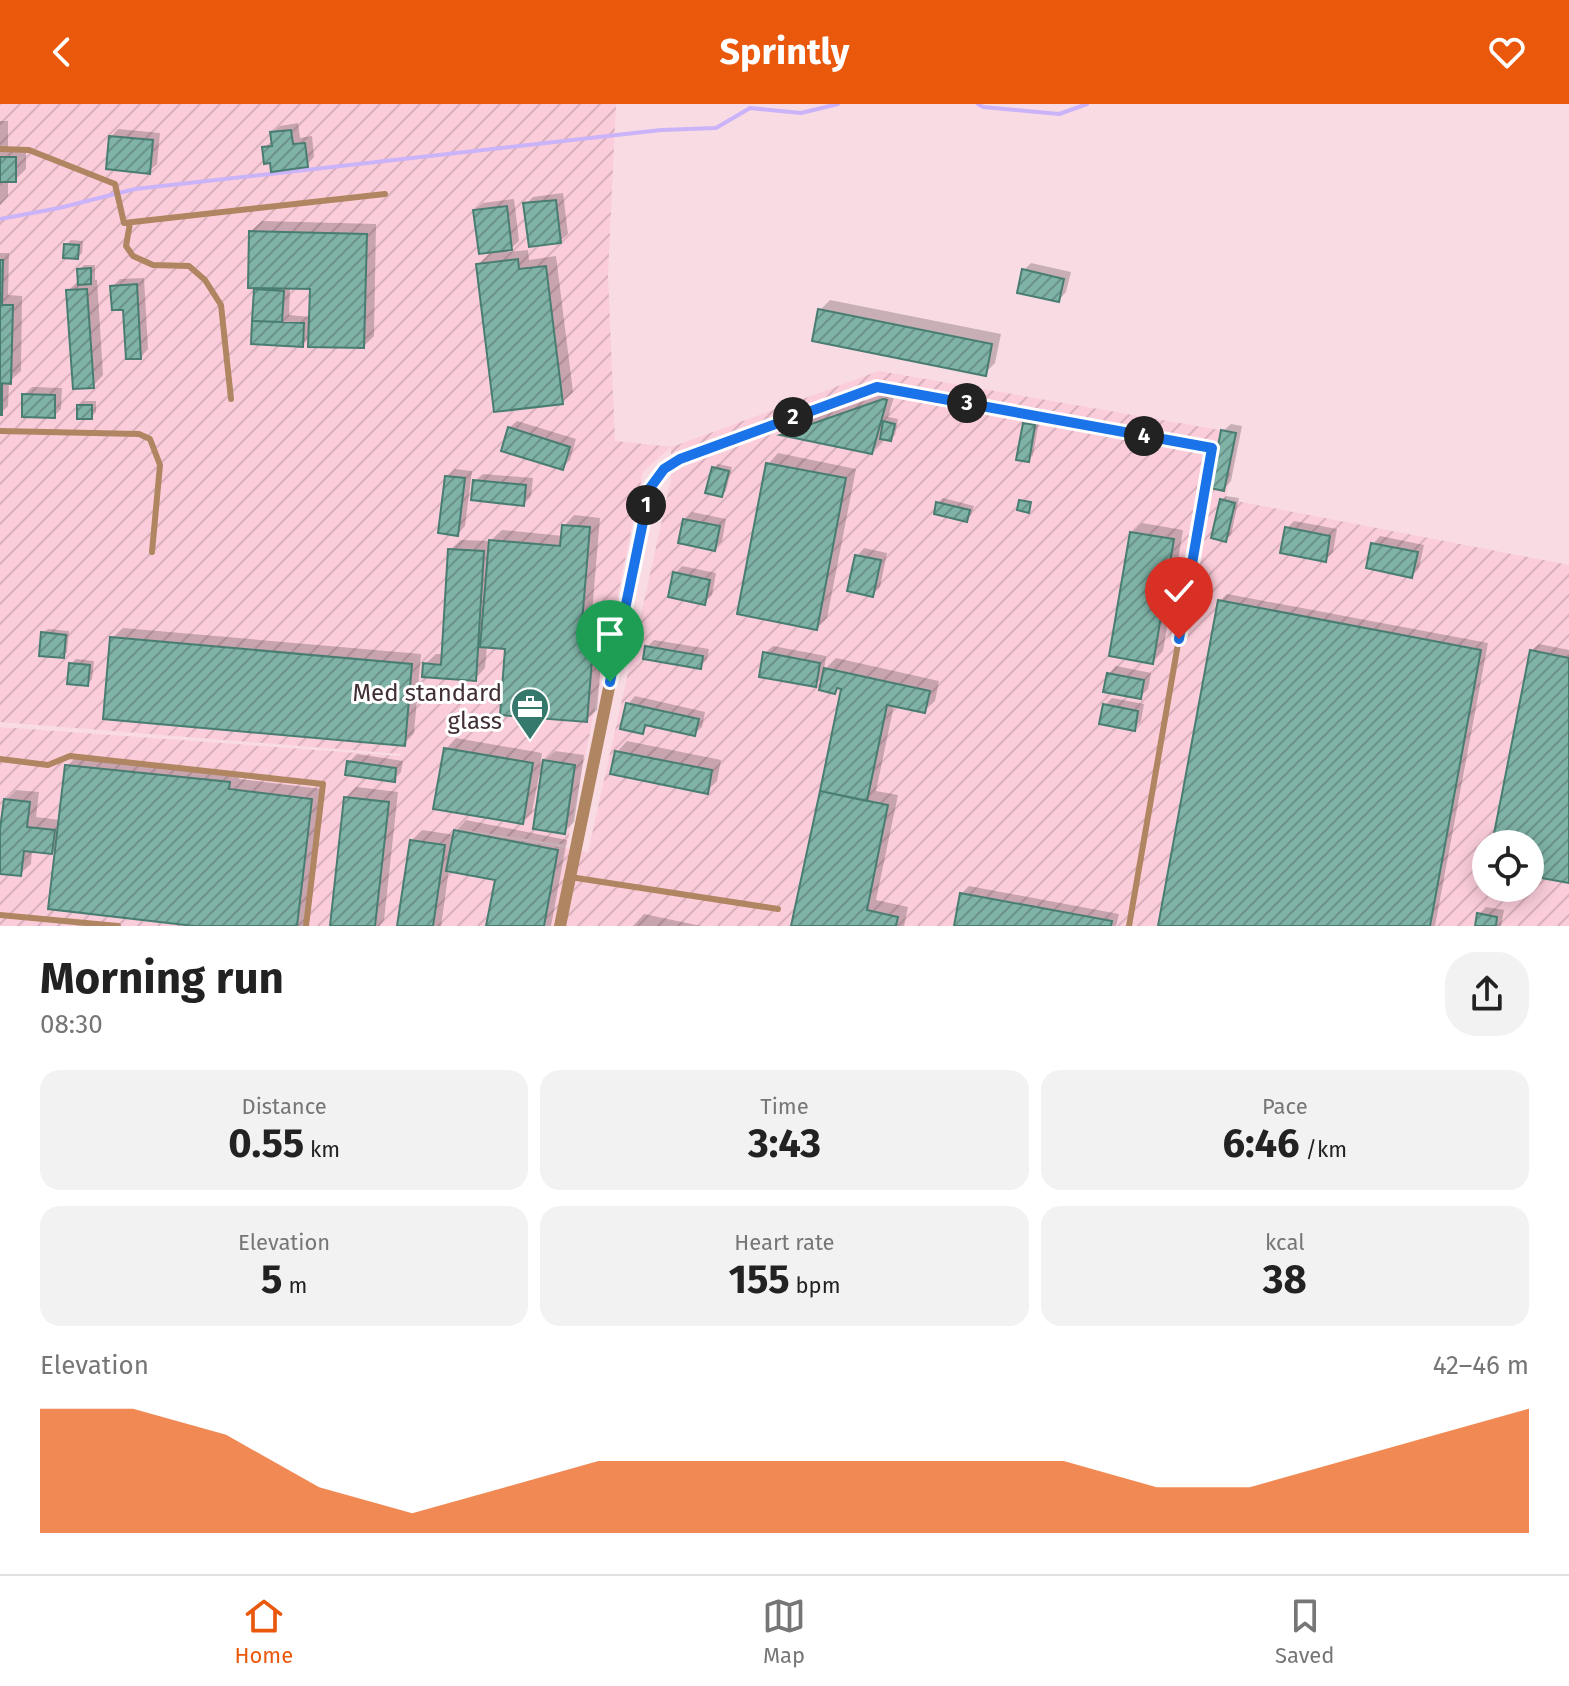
<!DOCTYPE html>
<html lang="en">
<head>
<meta charset="utf-8">
<style>
  :root { --surface:#fff; --page:#f2f2f2; --text:#222; --muted:#767676; --line:#e0e0e0; --accent:#ea580c }
  body { margin:0; font-family:"Fira Sans",sans-serif; background:var(--page); color:var(--text); height:100vh; display:flex; flex-direction:column; font-size:30px; white-space:nowrap }
  * { box-sizing:border-box; margin:0 }
  p { font-size:26px; color:var(--muted) }
  .icon { flex:none; width:44px; height:44px; fill:none; stroke:currentColor; stroke-width:2; stroke-linecap:round; stroke-linejoin:round }
  .map { position:relative; height:822px; overflow:hidden }
  .drawer { display:flex; flex-direction:column; background:var(--surface); flex:1 }
  .drawer>* { flex:none }
  .controls { position:absolute; left:1472px; top:726px; display:grid; gap:16px }
  .controls a { display:grid; place-items:center; width:72px; height:72px; border-radius:50%; background:var(--surface); box-shadow:0 4px 20px #0003; font-size:40px }
  .pin { position:absolute; display:grid; place-items:center; width:68px; height:68px; color:#fff; margin:-82px -34px; border-radius:50% 50% 50% 0; rotate:-45deg; box-shadow:0 0 8px #0007 }
  .pin .icon { rotate:45deg }
  .km { position:absolute; width:40px; height:40px; margin:-20px; border-radius:50%; background:#222; color:#fff; font-size:22px; line-height:40px; text-align:center }
  .round { display:grid; place-items:center; flex:none; width:84px; height:84px; border-radius:32px; background:var(--page) }
  .overview { display:flex; align-items:center; justify-content:space-between; height:136px; padding:0 40px }
  h1 { font-size:44px; font-weight:700; line-height:60px }
  .stats { display:grid; grid-template-columns:repeat(3,1fr); gap:12px; height:136px; padding:8px 40px }
  .stats div { display:grid; align-content:center; border-radius:20px; background:var(--page); text-align:center }
  .stats b { font-size:40px; font-weight:700 }
  .stats small { font-size:22px; font-weight:400 }
  .stats p { font-size:22px }
  .chart { height:224px; padding:16px 40px }
  .chart p { display:flex; justify-content:space-between }
  .chart svg { width:100%; height:144px; margin-top:8px; fill:var(--accent); opacity:.7 }
  header { display:flex; justify-content:space-between; align-items:center; height:104px; padding:0 40px; background:var(--accent); color:#fff; font-size:36px; font-weight:700 }
  .tabs { display:flex; justify-content:space-around; align-items:center; height:112px; border-top:2px solid var(--line); background:var(--surface); font-size:22px; color:var(--muted) }
  .tabs a { display:grid; justify-items:center; gap:4px }
  .tabs .selected { color:var(--accent) }
  .map>svg:first-child { display:block }
  .industrial { fill:url(#industrial-furrows); fill-rule:evenodd }
  .shadow { fill:#0003; fill-rule:evenodd }
  .lines { fill:none; stroke-linecap:round; stroke-linejoin:round }
  .stream { stroke:#cab3f9; stroke-width:4 }
  .building { fill:url(#building-hatch); stroke:#4a7d72; stroke-width:2 }
  .lane { stroke:#b08562; stroke-width:6 }
  .street { stroke:#b08562; stroke-width:12 }
  .route-casing { stroke:#fff; stroke-width:16 }
  .route { stroke:#1a73e8; stroke-width:10 }
  .labels { text-anchor:middle; dominant-baseline:central; stroke-width:6; stroke-linejoin:round; paint-order:stroke }
  .poi-label { font-size:24px; fill:#412f34; stroke:#fff; text-anchor:end }
</style>
</head>
<body>
<header><svg class="icon" aria-label="back" viewBox="0 0 24 24"><path d="M15 5l-7 7 7 7"/></svg>Sprintly<svg class="icon" aria-label="heart" viewBox="0 0 24 24"><path d="M12 20l-8-8c-3-5 5-10 8-4 3-6 11-1 8 4z"/></svg></header>
<div class="map">
<svg width="1569" height="822" viewBox="0 0 1569 822">
  <defs>
    <pattern id="industrial-furrows" width="10" height="10" patternUnits="userSpaceOnUse" patternTransform="scale(2)"><rect width="10" height="10" fill="#fbcdda"/><path d="M-1 1l2-2M0 10L10 0M9 11l2-2" fill="none" stroke="#d8b0bc"/></pattern>
    <pattern id="building-hatch" width="6" height="6" patternUnits="userSpaceOnUse" patternTransform="scale(2)"><rect width="6" height="6" fill="#7fb3a7"/><path d="M-1 1l2-2M0 6l6-6M5 7l2-2" fill="none" stroke="#6a9289"/></pattern>
  </defs>
  <rect width="100%" height="100%" fill="#f9dbe3"/>
  <!-- industrial -->
  <path class="industrial" d="M0,0H616L608,172L615,337L672,343L879,267L1237,329L1226,395L1569,461V822H0V623L400,652L401,650L0,618ZM671,343V376L588,748L436,722L567,741L643,368ZM1486,740H1530V784H1486Z"/>
  <!-- shadow -->
  <path class="shadow" d="M0,17H8V43H26V65L15,76H8V92L0,101Z
    M298,19L300,34L312,32L314,53L307,61L264,44L272,37V29L280,22Z
    M118,25L160,29L157,60L149,67L111,33Z
    M563,89L568,130L560,137L526,100L533,93Z
    M514,95L519,137L507,148L528,146L529,156L556,152L573,288L562,298L478,161L492,147L475,106L483,99Z
    M262,117L376,120L374,232L364,242L311,232L302,241L253,238L256,186L260,182L251,127ZM290,183H312L311,213L289,211Z
    M71,136L83,137L82,149L78,153L66,141Z
    M0,149H9L8,191L22,192L21,267L9,278L8,302L1,309Z
    M1031,159L1071,168L1066,188L1059,196L1024,166Z
    M84,161H95V176H97L103,271L93,282L68,187L78,177L79,166Z
    M144,174L148,245L141,253L125,203L112,183L120,175Z
    M830,196L1001,230L995,259L985,269L820,206Z
    M32,283L62,284L61,305L54,312L24,291Z
    M896,286L888,313L898,315L895,331L890,335L883,334L882,337L871,348L784,330L792,322Z
    M84,297H96V308L91,313L79,301Z
    M1029,315L1039,317L1033,351L1028,356L1025,320Z
    M517,317L576,335L570,356L562,364L509,324Z
    M1231,320L1242,322L1231,377L1224,385L1223,327Z
    M778,349L856,365L827,514L816,524L768,360Z
    M718,360L732,363L726,387L722,391L714,364Z
    M455,365L472,367L465,422L458,430L447,373Z
    M483,370L533,374L531,392L524,400L475,377Z
    M1226,392L1239,394L1231,431L1226,435L1221,396Z
    M943,394L974,402L971,411L967,416L938,399Z
    M692,408L726,415L722,437L714,445L685,416Z
    M574,411L600,414L591,520L604,521L597,606L586,616L507,543L487,542L485,564L475,575L425,560L436,550H444L450,446L461,436L490,437L502,426L563,432L564,422Z
    M1294,417L1337,425L1333,448L1325,456L1287,424Z
    M1142,419L1183,426L1163,547L1153,558L1132,429Z
    M1380,432L1424,441L1419,464L1412,472L1373,440Z
    M864,444L887,449L880,483L873,490L857,452Z
    M682,462L716,469L712,491L704,499L675,469Z
    M1227,490L1488,539L1435,822H1160L1220,497Z
    M123,524L421,550L414,629L404,640L112,534Z
    M48,525L69,527L67,548L63,552L43,529Z
    M654,536L709,545L707,555L700,563L647,543Z
    M1539,540L1569,546V777L1530,769V740H1494L1531,547Z
    M773,542L826,552L824,566L836,554L939,577L935,597L924,607L894,601L876,687L898,691L876,796L908,803L904,822H793L843,584L839,583L835,587L824,572L815,581L765,549Z
    M76,555L94,557L92,575L88,580L71,560Z
    M1116,562L1151,569L1148,585L1140,593L1109,570Z
    M635,592L705,608L702,623L694,630L650,620L642,628L628,600Z
    M1112,594L1144,600L1141,617L1134,624L1105,601Z
    M456,634L542,649L540,661L555,647L584,651L574,718L564,728L542,672L539,671L532,708L522,718L446,645Z
    M627,637L721,656L717,677L707,687L617,648Z
    M357,650L403,657L401,668L394,676L349,658Z
    M77,652L239,668V675L321,685L305,822H211L57,742L51,748L32,746L31,760L20,770L0,768V742L6,696L16,686L39,688L36,713L60,716L67,662Z
    M356,683L398,688L384,816L379,822H332L346,694Z
    M466,716L567,736L551,822H488L497,775L449,765L441,822H399L412,736L422,726L455,731L456,727Z
    M969,782L1119,810L1116,822H956L961,790Z
    M1486,803L1504,806L1501,822H1477L1479,810Z
    M644,810L701,822H633Z"/>
  <g class="lines">
    <!-- stream -->
    <path class="stream" d="M978,0L983,3L1059,10L1087,0
      M0,115L59,104L135,85L661,26L716,24L750,4L801,9L838,0"/>
  </g>
  <!-- building -->
  <path class="building" d="M291,26L293,40L305,39L308,63L271,68L270,59L264,60L262,43L272,42L270,28Z
    M109,32L153,36L150,70L106,65Z
    M0,53H16V78H0Z
    M556,96L561,139L529,143L523,99Z
    M507,102L512,146L479,150L473,106Z
    M249,127L367,130L364,244L308,243L310,185L248,184Z
    M64,140L79,141L78,155L63,154Z
    M518,155L519,165L546,162L563,300L494,308L476,160Z
    M0,156H3L2,201H0Z
    M91,164V180L78,181L77,165Z
    M1022,165L1064,175L1059,198L1017,189Z
    M137,180L141,255H126L123,206H112L110,182Z
    M87,185L94,284L73,285L66,186Z
    M254,185L284,187L282,218L252,217Z
    M0,201H13L11,280L0,279Z
    M818,205L992,240L986,272L812,237Z
    M252,217L304,219L303,243L251,240Z
    M0,279L2,280V311H0Z
    M22,290L55,291V314L22,313Z
    M883,295L887,296L872,350L780,331Z
    M77,301H92V315H77Z
    M883,317L895,320L891,337L880,335Z
    M1023,319L1035,321L1029,358L1016,356Z
    M508,323L570,343L563,366L501,347Z
    M1221,326L1236,329L1224,387L1210,384Z
    M766,359L846,374L817,526L737,510Z
    M712,363L729,367L722,393L705,389Z
    M445,372L465,374L458,432L438,429Z
    M473,376L526,381L524,402L471,396Z
    M1220,395L1235,399L1226,438L1211,434Z
    M1019,396L1031,398L1029,409L1017,406Z
    M936,398L970,406L967,418L934,410Z
    M683,415L720,422L715,447L678,439Z
    M562,421L590,423L581,530L594,531L587,618L500,611L505,545L480,543L489,436L560,442Z
    M1285,423L1330,432L1326,458L1280,449Z
    M1130,428L1174,435L1153,560L1109,552Z
    M1371,439L1418,448L1412,474L1366,464Z
    M448,445L484,447L476,577L422,573L423,559L441,561Z
    M855,451L881,456L873,493L847,487Z
    M673,468L710,476L705,501L668,493Z
    M1218,496L1481,546L1430,822H1158Z
    M41,528L66,531L64,554L39,552Z
    M110,533L412,560L405,642L103,615Z
    M645,542L703,552L701,565L643,555Z
    M1530,546L1569,554V779L1530,772V740H1492Z
    M763,548L820,559L816,583L759,573Z
    M69,559L90,561L88,582L67,580Z
    M824,564L930,587L925,609L887,601L867,697L820,687L841,585L837,584L835,590L819,586Z
    M1107,569L1144,576L1141,595L1103,588Z
    M626,599L699,615L695,632L645,621L643,630L620,625Z
    M1103,600L1138,607L1135,627L1099,620Z
    M444,644L533,659L523,720L433,705Z
    M615,647L712,666L708,690L610,670Z
    M543,656L575,661L565,730L533,725Z
    M347,657L396,664L395,678L345,671Z
    M65,661L230,678L229,685L312,695L297,822H194L48,805Z
    M820,687L888,701L867,806L898,813L896,822H791Z
    M344,693L389,698L375,822H330Z
    M4,695L30,698L27,723L55,726L52,750L24,747L21,772L0,770V725Z
    M454,726L558,746L544,822H486L495,776L446,767Z
    M410,736L445,741L433,822H397Z
    M960,789L1112,817L1111,822H954Z
    M1477,809L1497,813L1496,822H1475Z"/>
  <g class="lines">
    <!-- lane -->
    <path class="lane" d="M0,45L29,46L115,80L124,119L385,90
      M130,119L126,142L133,152L153,161L189,162L205,176L221,201L231,295
      M0,327L139,330L150,335L160,361L152,448
      M0,655L48,661L70,652L323,680L306,822
      M570,773L778,805
      M0,811L118,822
      M1129,822L1212,344"/>
    <!-- street -->
    <path class="street" d="M560,822L650,384L664,365L680,355L877,283L1212,344"/>
  </g>
  <g class="lines">
    <defs>
      <path id="route" d="M610,578L650,384L664,365L680,355L877,283L1212,344L1179,535"/>
    </defs>
    <!-- route casing -->
    <use href="#route" class="route-casing"/>
    <!-- route -->
    <use href="#route" class="route"/>
  </g>
  <!-- icons -->
  <defs>
    <symbol id="office-pin" viewBox="-11 -11 22 30"><path d="M0 17L-7.5 6A9.5 9.5 0 1 1 7.5 6Z" fill="#35796c" stroke="#fff"/><path d="M-6-3h4V-5.5h4V-3h4V5H-6ZM-1-4.5V-3h2v-1.5ZM-6 0V1H6V0Z" fill="#fff"/></symbol>
  </defs>
  <g fill-rule="evenodd">
    <use href="#office-pin" x="508" y="581" width="44" height="60"/>
  </g>
  <g class="labels">
    <!-- poi labels -->
    <g class="poi-label">
      <text x="502" y="589">Med standard<tspan x="502" dy="28">glass</tspan></text>
    </g>
  </g>
</svg>
<div class="controls">
<a><svg class="icon" aria-label="locate" viewBox="0 0 24 24"><circle cx="12" cy="12" r="6"/><path d="M12 2v4M12 18v4M2 12h4M18 12h4"/></svg></a>
</div>
<div class="pin" style="left:610px;top:578px;background:#1e9e55"><svg class="icon" aria-label="arrive" viewBox="0 0 24 24"><path d="M6 21V4h12l-3 4 3 4H6"/></svg></div>
<div class="pin" style="left:1179px;top:535px;background:#d93025"><svg class="icon" aria-label="check" viewBox="0 0 24 24"><path d="M5 12l5 5 9-10"/></svg></div>
<b class="km" style="left:646px;top:401px">1</b>
<b class="km" style="left:793px;top:313px">2</b>
<b class="km" style="left:967px;top:299px">3</b>
<b class="km" style="left:1144px;top:332px">4</b>
</div>
<section class="drawer">
<div class="overview"><div><h1>Morning run</h1><p>08:30</p></div><a class="round"><svg class="icon" aria-label="share" viewBox="0 0 24 24"><path d="M12 15V3M7 8l5-5 5 5M5 13v7h14v-7"/></svg></a></div>
<div class="stats">
<div><p>Distance</p><b>0.55<small> km</small></b></div>
<div><p>Time</p><b>3:43</b></div>
<div><p>Pace</p><b>6:46<small> /km</small></b></div>
</div>
<div class="stats">
<div><p>Elevation</p><b>5<small> m</small></b></div>
<div><p>Heart rate</p><b>155<small> bpm</small></b></div>
<div><p>kcal</p><b>38</b></div>
</div>
<div class="chart"><p><span>Elevation</span>42–46 m</p>
<svg viewBox="0 0 160 44" preserveAspectRatio="none"><path d="M0 44V6L10 6L20 14L30 30L40 38L50 30L60 22L70 22L80 22L90 22L100 22L110 22L120 30L130 30L140 22L150 14L160 6V44z"/></svg>
</div>
</section>
<nav class="tabs">
<a class="selected"><svg class="icon" aria-label="home" viewBox="0 0 24 24"><path d="M3 11l9-7 9 7M6 9v11h12V9"/></svg>Home</a>
<a><svg class="icon" aria-label="map" viewBox="0 0 24 24"><path d="M3 6l6-2 6 2 6-2v14l-6 2-6-2-6 2zM9 4v14M15 6v14"/></svg>Map</a>
<a><svg class="icon" aria-label="saved" viewBox="0 0 24 24"><path d="M7 4h10v16l-5-4-5 4z"/></svg>Saved</a>
</nav>
</body>
</html>
